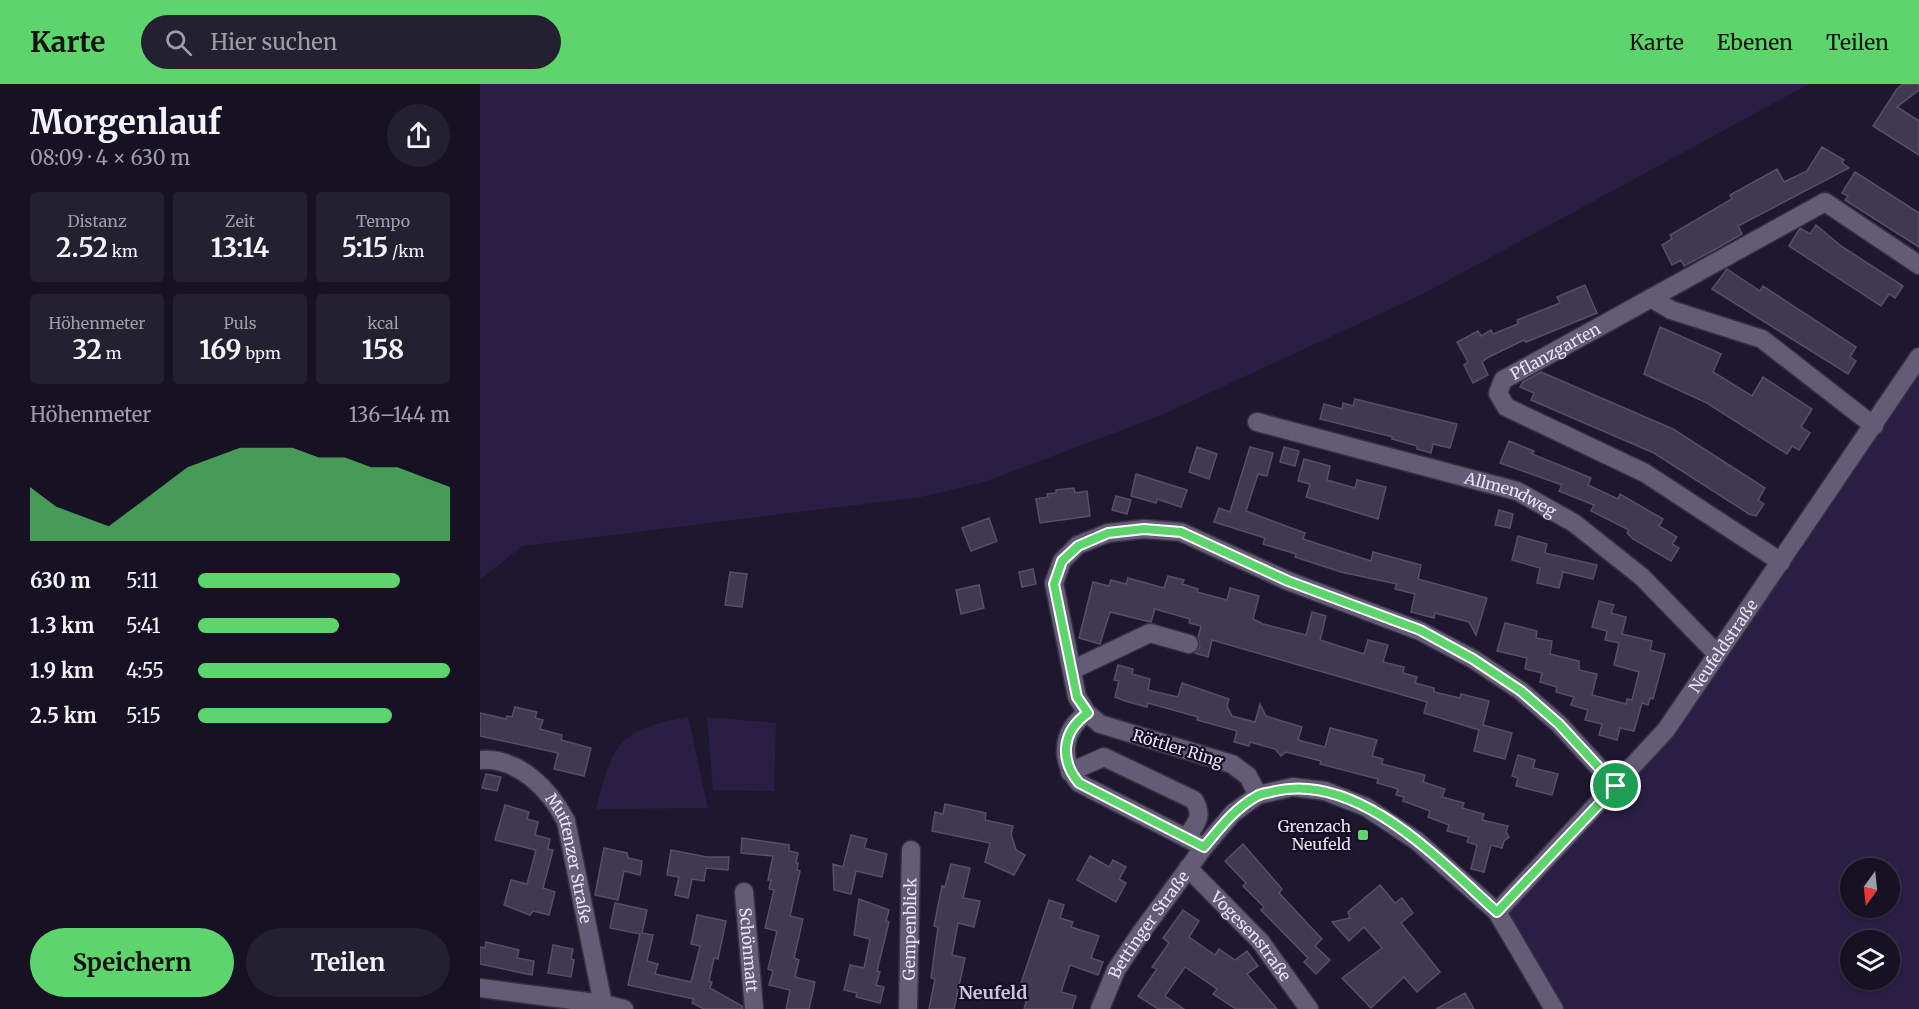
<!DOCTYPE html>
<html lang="de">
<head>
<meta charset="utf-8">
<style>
  :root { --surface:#161223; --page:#232030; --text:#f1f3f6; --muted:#9e9ea6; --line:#353241; --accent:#5ed56c }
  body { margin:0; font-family:Merriweather,serif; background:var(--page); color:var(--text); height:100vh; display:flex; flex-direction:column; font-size:22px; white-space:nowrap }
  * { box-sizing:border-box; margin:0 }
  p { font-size:20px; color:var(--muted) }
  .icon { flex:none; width:33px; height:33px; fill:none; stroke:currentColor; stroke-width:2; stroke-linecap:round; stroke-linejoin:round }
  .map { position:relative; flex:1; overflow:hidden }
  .sheet { display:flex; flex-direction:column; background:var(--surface); width:480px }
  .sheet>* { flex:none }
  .needle { width:39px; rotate:195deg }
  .controls { position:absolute; left:1360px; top:774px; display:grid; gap:12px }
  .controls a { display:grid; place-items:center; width:60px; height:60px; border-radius:50%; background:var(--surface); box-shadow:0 2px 4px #0004,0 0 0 2px var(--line); font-size:30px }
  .pin { position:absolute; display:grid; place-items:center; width:51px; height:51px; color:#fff; margin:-26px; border:3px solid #fff; border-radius:50%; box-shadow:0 2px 6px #0007 }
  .round { display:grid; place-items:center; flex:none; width:63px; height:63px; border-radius:32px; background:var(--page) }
  .summary { display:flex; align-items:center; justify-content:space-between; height:102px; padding:0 30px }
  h1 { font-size:33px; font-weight:700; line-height:45px }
  .stats { display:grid; grid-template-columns:repeat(3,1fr); gap:9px; height:102px; padding:6px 30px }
  .stats div { display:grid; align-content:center; border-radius:6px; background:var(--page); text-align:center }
  .stats b { font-size:26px; font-weight:700 }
  .stats small { font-size:16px; font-weight:400 }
  .stats p { font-size:16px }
  .chart { height:168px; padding:12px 30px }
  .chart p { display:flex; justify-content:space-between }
  .chart svg { width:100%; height:108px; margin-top:6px; fill:var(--accent); opacity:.7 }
  .cta { display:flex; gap:12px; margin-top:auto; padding:12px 30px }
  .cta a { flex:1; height:69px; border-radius:36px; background:var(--accent); color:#111; font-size:24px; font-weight:700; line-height:69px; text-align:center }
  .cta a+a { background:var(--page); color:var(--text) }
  ul { padding:0 30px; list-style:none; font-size:20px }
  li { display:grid; grid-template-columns:96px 72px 1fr; align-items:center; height:45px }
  li i { height:15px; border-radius:8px; background:var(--accent) }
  header { display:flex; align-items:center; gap:36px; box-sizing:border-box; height:84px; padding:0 30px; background:var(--accent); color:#111 }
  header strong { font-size:28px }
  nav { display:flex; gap:33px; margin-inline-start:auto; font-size:21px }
  .search { width:420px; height:54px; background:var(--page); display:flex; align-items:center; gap:15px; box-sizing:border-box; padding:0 21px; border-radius:33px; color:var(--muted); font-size:22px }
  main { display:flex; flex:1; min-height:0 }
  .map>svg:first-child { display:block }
  .green { fill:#2a1e45; fill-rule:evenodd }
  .building { fill:#403952; stroke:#554f69; stroke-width:1.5 }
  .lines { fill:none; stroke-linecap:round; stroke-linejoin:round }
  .minor-casing { stroke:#363042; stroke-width:21 }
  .minor { stroke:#635c77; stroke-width:18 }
  .route-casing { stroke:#fff; stroke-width:12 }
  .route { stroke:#5ed56c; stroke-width:8 }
  .poi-dot { fill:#5ed56c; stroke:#150f25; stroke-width:2 }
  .labels { text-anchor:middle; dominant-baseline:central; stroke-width:4.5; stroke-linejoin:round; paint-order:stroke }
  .street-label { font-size:16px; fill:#e8e4f4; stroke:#150f25 }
  .poi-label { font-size:16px; fill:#e8e4f4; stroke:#150f25; text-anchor:end }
  .neighbourhood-label { font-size:18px; font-weight:bold; fill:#cac3e2; stroke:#150f25 }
</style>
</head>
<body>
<header>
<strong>Karte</strong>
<div class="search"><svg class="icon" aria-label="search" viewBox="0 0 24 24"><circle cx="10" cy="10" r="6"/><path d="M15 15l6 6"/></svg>Hier suchen</div>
<nav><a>Karte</a><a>Ebenen</a><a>Teilen</a></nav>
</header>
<main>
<section class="sheet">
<div class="summary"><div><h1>Morgenlauf</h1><p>08:09 · 4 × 630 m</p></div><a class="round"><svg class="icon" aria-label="share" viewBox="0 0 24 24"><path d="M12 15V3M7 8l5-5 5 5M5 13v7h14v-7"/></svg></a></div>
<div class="stats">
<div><p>Distanz</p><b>2.52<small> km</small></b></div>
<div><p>Zeit</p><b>13:14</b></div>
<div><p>Tempo</p><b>5:15<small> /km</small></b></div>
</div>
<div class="stats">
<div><p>Höhenmeter</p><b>32<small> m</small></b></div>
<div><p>Puls</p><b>169<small> bpm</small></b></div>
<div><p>kcal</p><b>158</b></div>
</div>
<div class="chart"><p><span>Höhenmeter</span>136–144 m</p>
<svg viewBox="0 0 160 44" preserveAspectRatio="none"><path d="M0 44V22L10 30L20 34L30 38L40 30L50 22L60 14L70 10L80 6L90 6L100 6L110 10L120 10L130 14L140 14L150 18L160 22V44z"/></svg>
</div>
<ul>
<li><b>630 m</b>5:11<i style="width:80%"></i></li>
<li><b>1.3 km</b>5:41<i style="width:56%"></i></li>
<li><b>1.9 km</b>4:55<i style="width:100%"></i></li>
<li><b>2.5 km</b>5:15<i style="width:77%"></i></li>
</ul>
<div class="cta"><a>Speichern</a><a>Teilen</a></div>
</section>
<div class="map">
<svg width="1439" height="925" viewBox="0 0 1439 925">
  <rect width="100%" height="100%" fill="#1e182f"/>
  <!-- green -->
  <path class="green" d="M0,0H1329L945,209L677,333L504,398L441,413L42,462L0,496Z
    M1439,273V925H1074L1017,828L1136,702ZM1371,784H1410V824H1371ZM1371,856H1410V896H1371Z
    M208,633L228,724L116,725C132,659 140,645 208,633Z
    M227,633L296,639L294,707L233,706Z"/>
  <!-- building -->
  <path class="building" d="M1423,0H1439V6L1417,23L1439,37V71L1393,42L1417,5Z
    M1342,63L1364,76L1362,79L1369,84L1258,142L1262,150L1234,166L1204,182L1201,176L1192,181L1182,161L1192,155L1190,151L1252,115L1250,111L1297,85L1304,98L1327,87Z
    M1375,88L1439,129V163L1365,116L1368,112L1362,109Z
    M1336,141L1361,162L1423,202L1415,214L1409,210L1401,222L1309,162L1320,144L1330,150Z
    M1247,185L1280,207L1283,202L1376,263L1370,273L1376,277L1368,290L1232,205Z
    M1105,201L1117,229L1046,258L1044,256L1009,273L1002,278L1008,291L993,299L984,281L988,278L977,258L998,247L1001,252L1011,246L1013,250L1038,240L1037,236L1080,219L1077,213Z
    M1180,243L1241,270L1233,288L1272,312L1283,293L1332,325L1321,343L1330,349L1319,366L1312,362L1307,370L1227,319L1164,290Z
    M1061,288L1193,345L1285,404L1278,416L1284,420L1276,432L1269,430L1174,369L1051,316L1054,309L1040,303L1043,298Z
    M875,315L977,340L970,364L953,360L951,369L937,365V362L912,355L913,353L840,335L844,320L862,325L863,319L873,322Z
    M1029,357L1054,367L1052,370L1111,394L1108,401L1138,415L1140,410L1183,435L1179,442L1197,453L1192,460L1199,464L1191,477L1153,455L1147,449L1149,446L1111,427L1114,421L1079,407L1082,401L1020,379Z
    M717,363L737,370L729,395L709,388Z
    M770,363L793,369L787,392L778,390L766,427L825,449L823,455L860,467L891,477L893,468L941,481L938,495L1007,514L996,551L989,538L955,529L954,534L931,528L935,510L915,505L917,500L861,488L815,473L816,470L783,460L785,454L734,438L739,424L750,428Z
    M804,363L819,367L815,382L800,378Z
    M824,375L850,382L847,396L875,404L877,396L906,403L898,435L826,413L830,400L818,397Z
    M656,390L707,406L701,423L677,415L676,419L651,412Z
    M594,404L595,409L607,407L610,432L560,439L556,415L568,413L567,410L576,409V406Z
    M636,412L651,416L647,430L632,426Z
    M1019,426L1033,430L1030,444L1015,441Z
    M509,434L517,457L491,467L482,444Z
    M1038,452L1067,460L1065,469L1117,481L1113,495L1083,488L1079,504L1057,499L1060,484L1032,476Z
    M553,485L556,500L542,503L539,488Z
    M250,488L267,490L262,523L245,521Z
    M688,492L704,496L702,500L718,505L717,508L747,516L750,504L779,512L773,535L783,540L826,551L832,528L846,532L840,556L884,570L888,556L908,561L903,578L924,583L923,589L937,593L935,599L954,604V608L980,614L981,610L1009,617L1003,641L1032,649L1025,675L994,667L999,646L944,629L947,618L732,556L728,573L715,569L720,562L718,554L721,542L709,539L710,535L675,525L671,538L630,528L620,560L599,554L613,498L629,502L631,496L646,500L648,494L684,504Z
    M499,501L504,524L481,530L476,506Z
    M1119,517L1134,521L1131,529L1146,533L1142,550L1172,557L1170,566L1185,570L1173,615L1170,614L1168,621L1162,619L1154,647L1140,644L1137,656L1119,651L1122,640L1105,636L1108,626L1091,621L1094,613L1076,608L1077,603L1060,598L1062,589L1045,585L1047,574L1017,567L1025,539L1057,547L1056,554L1072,557L1070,570L1099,577V586L1117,590L1112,611L1146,620L1147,615L1152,616L1159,588L1134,581L1139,559L1125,556L1127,547L1112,543Z
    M638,581L653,585L652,590L670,595L668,606L698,613L702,599L749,615L747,622L752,632L775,638L780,620L786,632L822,643L818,656L845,663L850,644L897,656L892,672L903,675L902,680L945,691L943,698L965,705L962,713L984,719L982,724L1004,730L1002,736L1028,742L1026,748L1029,753L1024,757L1022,764L1011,761L1004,788L991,785L997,761L987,758L989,753L967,747L969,741L948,733L950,727L923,717L924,713L916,711L918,705L897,699L898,695L840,680L841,677L806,668L801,672L795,665L770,658L769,662L754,658L757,647L717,636L718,633L668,619L667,623L645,617L635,613L639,597L634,596Z
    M35,623L57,628L55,634L63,636L60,645L82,651L81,656L111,664L104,692L74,685L78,669L0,652V629L26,635L27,632L32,633Z
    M1038,671L1055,676L1053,684L1078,690L1072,711L1036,702L1038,694L1032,692Z
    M6,690L21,693L17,707L2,704Z
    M465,720L506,729L505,736L533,742L531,750L536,766L545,771L534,791L505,778L510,759L452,747L455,728L463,730Z
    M25,721L49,728L47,735L58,738L55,751L70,755L68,765L73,766L63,804L75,808L69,831L53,827L50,831L24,821L31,796L47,800L56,766L15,756Z
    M371,751L387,755L384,764L407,770L402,793L376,787L371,810L354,806L353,780L363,783Z
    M262,754L309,761V767L318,769L316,779H318L317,786L320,787L310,832L323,835L314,874L319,876L315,893L335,898L329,925H306L310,906L289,901L293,887L288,885L297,847L285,844L294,806L289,805L291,796H288L293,772L261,769Z
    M763,760L802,805L799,809L842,855L835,862L850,876L836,890L824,878L828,874L781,826L784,823L763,802L766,799L745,777Z
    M124,764L147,769L148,774L162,777L160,791L144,787L138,816L115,811Z
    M191,766L227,773H249L248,786L226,784L224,797L212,795L208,814L195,811L199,793L187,791Z
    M610,772L629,783L633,776L646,783L639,795L646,799L636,818L597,796Z
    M471,780L490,784L483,814L500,817L494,843L478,839L472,871L485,874L474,925H449L455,895L451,894L458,843L454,842L462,802L465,803Z
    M900,801L915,819L922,814L933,829L921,839L960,888L937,908L924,893L891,924L862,894L902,864L884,843L869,857L852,838L870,834L868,828Z
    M379,815L409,826L406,837L409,838L397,887L400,888L396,901L404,903L400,919L376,913L377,909L364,906L370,881L384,884L390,855L374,851Z
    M569,816L584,821L580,834L593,838L591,843L619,852L611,874L623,878L618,891L590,881L581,908L596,912L592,925H544L548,911L538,908Z
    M135,819L167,826L162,849L173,851L167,877L178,880L175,890L211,898L220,862L211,860L217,831L246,837L238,875L234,874L229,897L232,898L230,904L262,922L263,925H224L212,919L214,915L148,901L160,850L130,844Z
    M703,826L719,837L709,853L735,871L739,865L755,876L767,867L778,882L767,890L797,925H756L733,910L737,905L705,883L685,912L704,925H678L658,912L677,885L672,883L689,859L683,854Z
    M6,858L39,866L37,874L54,877L52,891L0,880V863L5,864Z
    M73,861L93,865L91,875L94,876L91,893L68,889Z
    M985,909L994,925H956Z"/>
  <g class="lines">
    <defs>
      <g id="minor">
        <path d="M1171,214L1191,226L1282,255L1394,342"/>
        <path id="s1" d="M777,338L1037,407L1094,439L1162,493L1237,570"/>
        <path id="s2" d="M1301,478L1165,389L1026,323L1018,309L1023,296L1345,118L1439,181"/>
        <path d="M592,586L670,549L709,560"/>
        <path d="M607,629C582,647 579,675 599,699L724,763"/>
        <path id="s3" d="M0,676C39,673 70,706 86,737L123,920"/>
        <path d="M590,688L624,673L714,716C724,732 716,740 706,754"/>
        <path d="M778,711L768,692L752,680L620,640L607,629L597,613L574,499L582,477L598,461L628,449L664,445L701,448L808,497L940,547L993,575L1041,607L1079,640L1136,702"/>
        <path id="s4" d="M708,784L780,857L829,925"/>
        <path id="s5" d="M264,808L274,925"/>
        <path id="s6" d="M1017,828L1186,646L1439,273"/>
        <path d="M0,904L123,920L144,925"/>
        <path id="s7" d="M428,925L431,766"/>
        <path id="s8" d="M620,925L636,886L660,850L724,763L753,729L778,711L813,703L845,707L886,723L937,757L1017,828L1074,925"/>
      </g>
    </defs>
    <!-- minor casing -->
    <use href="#minor" class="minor-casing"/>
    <!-- minor -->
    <use href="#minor" class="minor"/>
  </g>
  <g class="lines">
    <defs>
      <path id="route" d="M664,445L701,448L808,497L940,546L993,575L1041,607L1079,640L1136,702L1017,828C960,777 879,688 795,707C789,709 782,709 777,712C755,724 740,744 724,763L599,699C579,675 582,647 608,629L597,613L574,500L582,477L598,462L628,449Z"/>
    </defs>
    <!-- route casing -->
    <use href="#route" class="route-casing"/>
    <!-- route -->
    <use href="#route" class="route"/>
  </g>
  <!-- markers -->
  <rect class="poi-dot" x="877" y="745" width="12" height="12" rx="3"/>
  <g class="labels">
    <!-- street labels -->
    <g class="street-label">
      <text stroke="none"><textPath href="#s2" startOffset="406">Pflanzgarten</textPath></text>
      <text stroke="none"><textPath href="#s1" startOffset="264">Allmendweg</textPath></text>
      <text stroke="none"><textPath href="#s6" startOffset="350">Neufeldstraße</textPath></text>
      <text transform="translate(698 664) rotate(17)">Röttler Ring</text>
      <text stroke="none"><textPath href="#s3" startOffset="148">Muttenzer Straße</textPath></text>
      <text stroke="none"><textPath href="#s8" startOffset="98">Bettinger Straße</textPath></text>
      <text stroke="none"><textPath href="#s7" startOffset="80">Gempenblick</textPath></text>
      <text stroke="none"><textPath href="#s4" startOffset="93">Vogesenstraße</textPath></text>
      <text stroke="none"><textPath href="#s5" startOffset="58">Schönmatt</textPath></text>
    </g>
    <!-- poi labels -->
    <g class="poi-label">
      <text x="871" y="742">Grenzach<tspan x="871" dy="18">Neufeld</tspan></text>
    </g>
    <!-- neighbourhood labels -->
    <g class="neighbourhood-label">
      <text x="513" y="908">Neufeld</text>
    </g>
  </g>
</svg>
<div class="controls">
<a><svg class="needle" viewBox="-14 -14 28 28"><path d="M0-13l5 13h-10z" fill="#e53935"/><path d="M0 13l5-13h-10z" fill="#9e9ea6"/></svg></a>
<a><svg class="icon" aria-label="layers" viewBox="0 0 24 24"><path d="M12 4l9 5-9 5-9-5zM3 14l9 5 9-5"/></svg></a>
</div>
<div class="pin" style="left:1136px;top:702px;background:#1e9e55"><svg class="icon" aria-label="arrive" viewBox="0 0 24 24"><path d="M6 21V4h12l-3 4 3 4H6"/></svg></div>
</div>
</main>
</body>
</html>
